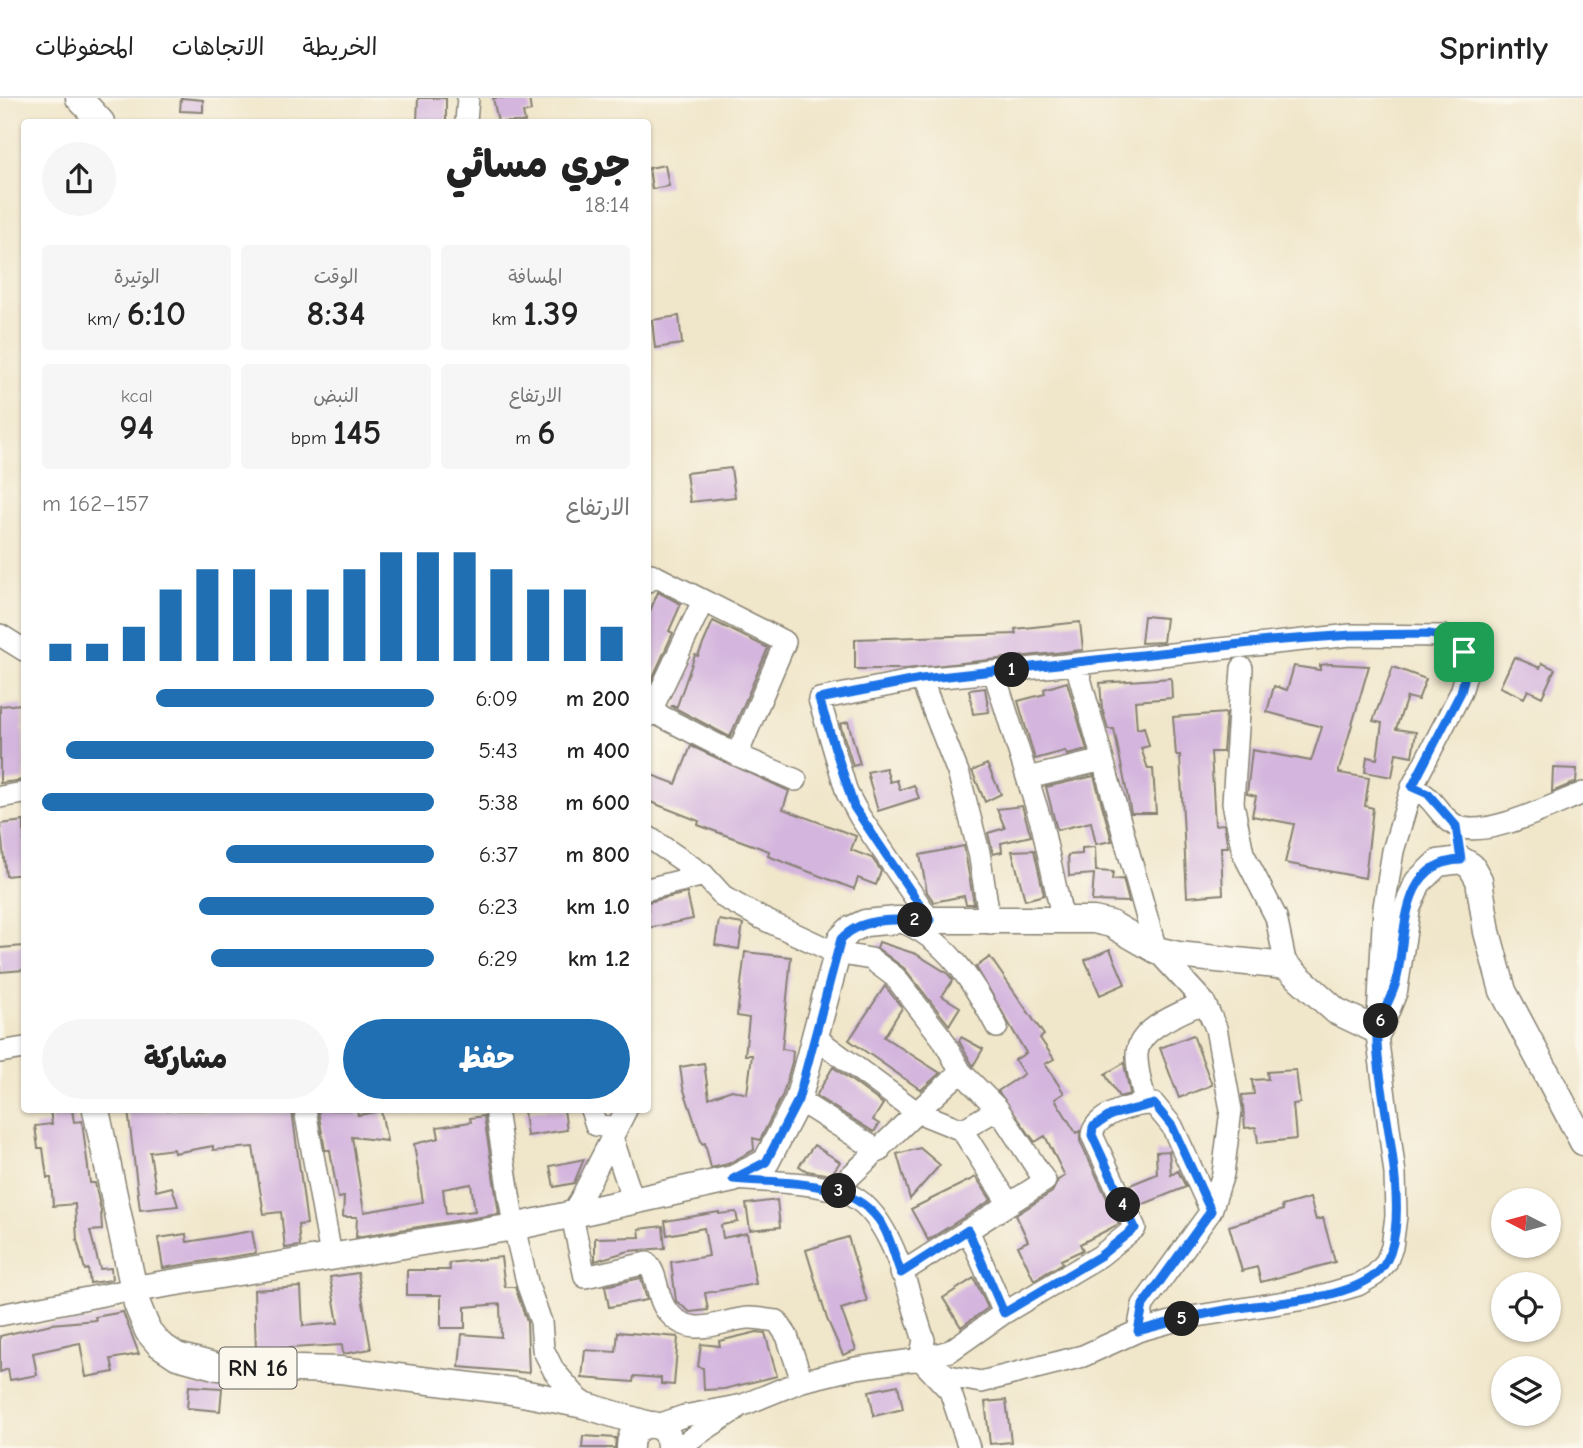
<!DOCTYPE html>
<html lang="ar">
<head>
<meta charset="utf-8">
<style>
  :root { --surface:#fff; --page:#f6f6f6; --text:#222; --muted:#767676; --line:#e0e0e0; --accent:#1f6fb2 }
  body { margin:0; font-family:"Comic Neue","Playpen Sans Arabic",sans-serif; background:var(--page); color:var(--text); direction:rtl; height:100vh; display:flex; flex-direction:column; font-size:26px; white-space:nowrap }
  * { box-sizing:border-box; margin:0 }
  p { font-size:23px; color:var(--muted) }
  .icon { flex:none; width:38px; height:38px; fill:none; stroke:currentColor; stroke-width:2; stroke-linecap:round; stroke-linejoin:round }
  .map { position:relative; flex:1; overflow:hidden; direction:ltr }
  .drawer { position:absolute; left:21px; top:21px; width:630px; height:994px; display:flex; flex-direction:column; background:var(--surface); border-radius:7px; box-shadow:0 2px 5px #0004; direction:rtl }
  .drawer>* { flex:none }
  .needle { width:46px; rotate:276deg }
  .tools { position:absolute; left:1491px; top:1090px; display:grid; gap:14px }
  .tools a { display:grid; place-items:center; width:70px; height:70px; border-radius:50%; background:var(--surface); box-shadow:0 2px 5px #0004; font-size:35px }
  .pin { position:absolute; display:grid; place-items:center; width:60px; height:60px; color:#fff; margin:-30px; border-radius:14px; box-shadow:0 4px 10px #0006 }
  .km { position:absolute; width:35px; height:35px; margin:-18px; border-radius:50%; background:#222; color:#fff; font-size:19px; line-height:35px; text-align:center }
  .round { display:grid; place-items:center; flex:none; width:74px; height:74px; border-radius:37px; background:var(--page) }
  .headline { display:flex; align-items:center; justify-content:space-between; height:119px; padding:0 21px }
  h1 { font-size:38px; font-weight:800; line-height:52px }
  .stats { display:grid; grid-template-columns:repeat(3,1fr); gap:10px; height:119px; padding:7px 21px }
  .stats div { display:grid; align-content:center; border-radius:7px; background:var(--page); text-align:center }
  .stats b { font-size:35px; font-weight:800 }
  .stats small { font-size:19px; font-weight:400 }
  .stats p { font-size:19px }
  .chart { height:196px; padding:14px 21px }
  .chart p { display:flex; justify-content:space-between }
  .chart svg { width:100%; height:126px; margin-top:7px; stroke:var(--accent); stroke-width:6 }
  .cta { display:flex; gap:14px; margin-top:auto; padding:14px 21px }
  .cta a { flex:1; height:80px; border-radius:42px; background:var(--accent); color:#fff; font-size:28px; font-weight:800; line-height:80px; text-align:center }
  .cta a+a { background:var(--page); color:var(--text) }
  ul { padding:0 21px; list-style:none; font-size:23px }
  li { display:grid; grid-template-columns:112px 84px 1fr; align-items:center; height:52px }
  li i { height:18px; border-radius:9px; background:var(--accent) }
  header { display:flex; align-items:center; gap:42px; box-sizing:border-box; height:98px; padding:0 35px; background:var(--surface); border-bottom:2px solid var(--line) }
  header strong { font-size:33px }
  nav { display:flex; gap:38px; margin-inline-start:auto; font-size:24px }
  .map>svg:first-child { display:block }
  .building { fill:#d4b5de; fill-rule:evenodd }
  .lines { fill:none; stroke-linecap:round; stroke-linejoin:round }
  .minor-casing { stroke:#868173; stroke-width:24 }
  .major-casing { stroke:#868173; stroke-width:29 }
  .minor { stroke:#fff; stroke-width:21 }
  .major { stroke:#fff; stroke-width:26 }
  .route-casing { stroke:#fff; stroke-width:14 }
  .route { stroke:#1a73e8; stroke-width:9 }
  .labels { text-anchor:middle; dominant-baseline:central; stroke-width:5; stroke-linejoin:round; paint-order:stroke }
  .shield { fill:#fbf7ec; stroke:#5f5e5a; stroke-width:2 }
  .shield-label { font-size:24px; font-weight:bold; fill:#1c1c1c }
</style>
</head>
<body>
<header>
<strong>Sprintly</strong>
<nav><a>الخريطة</a><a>الاتجاهات</a><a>المحفوظات</a></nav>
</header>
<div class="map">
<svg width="1583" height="1350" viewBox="0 0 1583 1350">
  <rect width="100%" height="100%" fill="#fbf7ec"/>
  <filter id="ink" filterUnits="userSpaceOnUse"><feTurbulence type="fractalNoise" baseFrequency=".0143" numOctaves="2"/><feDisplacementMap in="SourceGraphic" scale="14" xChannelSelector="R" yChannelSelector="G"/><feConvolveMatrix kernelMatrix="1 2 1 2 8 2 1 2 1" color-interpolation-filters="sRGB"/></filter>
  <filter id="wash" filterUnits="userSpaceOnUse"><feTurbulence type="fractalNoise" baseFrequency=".00686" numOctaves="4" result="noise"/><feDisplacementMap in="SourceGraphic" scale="28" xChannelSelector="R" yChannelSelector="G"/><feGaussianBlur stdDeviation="1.57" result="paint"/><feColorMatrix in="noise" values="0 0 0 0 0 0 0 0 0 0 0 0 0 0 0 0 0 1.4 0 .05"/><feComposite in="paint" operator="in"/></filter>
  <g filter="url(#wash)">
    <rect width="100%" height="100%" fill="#f0e6ca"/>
    <g id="blocks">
      <!-- building -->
      <path class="building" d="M181,0L203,2V14L180,13Z
        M418,0H446V24H417Z
        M493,0H529L531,13L523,15L525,24H498Z
        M665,67L669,88L652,91L649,70Z
        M679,218L682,246L655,250L652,222Z
        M731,370L735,399L690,404L686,375Z
        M658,494L681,506L669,533L673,535L648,590V518Z
        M1144,518L1166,520L1163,544L1141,545Z
        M713,523L768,550L730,639L671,608H677L695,557L698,558Z
        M1080,524L1083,552L906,571H855V541L1016,536L1015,531Z
        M1514,559L1540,570L1542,565L1555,571L1542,599L1528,592L1524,600L1500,589Z
        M1330,566L1369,568L1339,672V675L1369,680L1365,708L1373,710L1365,780L1285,765L1294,726L1252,718L1256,698L1247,696L1252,652L1311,663L1322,629L1267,614L1274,588L1287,592L1294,568L1320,572V567Z
        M1393,569L1426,581L1418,602L1407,599L1396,631L1416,634L1412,658L1396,655L1392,679L1365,674L1367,659L1377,661L1382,625L1373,623Z
        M1171,580L1172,600L1135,603L1137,631L1144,629L1149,648L1141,650L1148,671H1153L1156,715H1131L1114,631H1108L1102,610L1100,585Z
        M1067,584L1087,652L1067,657L1065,653L1035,661L1018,603L1045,596L1044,591Z
        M985,590L989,614L973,616L969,592Z
        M22,606L24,682L0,685V608Z
        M1226,615L1223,654H1211L1215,727L1224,726L1228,749H1221L1223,796L1187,799L1180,657H1176L1173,619Z
        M848,624L860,666L853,668L840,626Z
        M691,648L789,693L783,711L856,738L851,752L872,760L881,773L876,787L858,780L854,791L768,758L769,753L698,727L699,723L648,703L652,677L676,686Z
        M987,666L1001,696L985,704L972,673Z
        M886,670L890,684L897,682L900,692L914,687L919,700L878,713L867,674Z
        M1553,670L1577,671L1576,684L1552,694Z
        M1094,678L1112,743L1096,746L1091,724L1057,732L1046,689Z
        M1022,708L1031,738L1001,745L1002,754L993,756L988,735L1005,730L997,711Z
        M24,723V776L6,778L0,726Z
        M964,748L974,806H966L964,798L934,804L927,794L920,757Z
        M1095,749L1096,773L1113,774L1112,782L1123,781L1129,804L1092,803L1094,776L1069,778L1068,757L1082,756V750Z
        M1034,752L1044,797L1025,802L1012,753Z
        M687,795L693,821L648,830V804Z
        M719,822L743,826L739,851L715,847Z
        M879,844L916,856L947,875L953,882L942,898L960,909L949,927L905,871L877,850Z
        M24,848V872L0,874V850Z
        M1110,851L1125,886L1100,897L1085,862Z
        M745,854L791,859L782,951L793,953L792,964L783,996L760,1042L753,1040L754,1052L728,1066L711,1070L705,1045L702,1046L683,989L680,969L704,965L709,1000L732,992L747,996L752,957H745L749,920L737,918Z
        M990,859L1044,937L1040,940L1054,961L1045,966L1064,995L1055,1001L1076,1035L1080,1033V1043L1119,1126L1080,1146L1083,1152L1061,1162L1063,1165L1034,1182L1018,1148L1028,1143L1016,1117L1052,1094L1058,1082L1065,1078L1045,1038L1035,1044L998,993L1024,976L1015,962L1026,955L976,869Z
        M885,888L902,910L884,939L940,975L921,992L849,942Z
        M1193,937L1212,987L1179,1000L1160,950Z
        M961,939L983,951L973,968L959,943Z
        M1124,965L1130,996L1119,999L1105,976Z
        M833,969L883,1006L873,1022L879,1026L874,1034L816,998Z
        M1296,972L1300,1005L1293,1006L1296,1041L1258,1045L1256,1029L1245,1030L1242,997L1254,996L1252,982L1268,981L1267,974Z
        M50,1012H72L74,1024L82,1023L90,1085H95L101,1113L102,1132L90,1133L100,1171L111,1170L112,1182L90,1185L88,1171L85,1172L77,1142L75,1106L53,1108L51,1080H47L43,1050H38L35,1028L52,1026Z
        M128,1012H292L307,1126L298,1127L300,1148L285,1150L281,1114L264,1116L253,1049L213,1052V1048L174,1055L173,1051L150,1054L156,1093L172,1089L178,1108L140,1112Z
        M318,1012H357L358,1017L381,1013L387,1043L352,1039L364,1114L423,1104L414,1046L439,1040L437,1029L471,1024L470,1020L484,1018L499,1116L356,1139L357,1119H343L344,1099L338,1100L330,1052H325ZM471,1086L475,1113L446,1116L443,1091Z
        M539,1012H564L567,1032L527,1038L524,1014Z
        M814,1047L840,1064L831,1077L807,1073L799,1068Z
        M920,1050L940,1067L910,1101L897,1056Z
        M1169,1053L1171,1077L1178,1073L1186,1089L1139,1108L1130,1087L1157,1076L1156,1054Z
        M584,1061L574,1085L554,1089L550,1068Z
        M976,1079L991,1102L928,1142L911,1111Z
        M1310,1100L1316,1122L1323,1120L1335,1164L1261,1184L1257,1169L1242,1173L1229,1128L1283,1112L1282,1108Z
        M777,1102L780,1129L750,1132L746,1106Z
        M719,1114V1116L736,1114L738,1124L721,1127L723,1140L747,1135L756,1186L705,1195L708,1212L690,1214L676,1203L671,1164L709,1158L704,1130L667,1137L665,1123Z
        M663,1128L665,1150L629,1153L595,1163V1140L640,1139L639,1131Z
        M252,1133L256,1155L163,1170L158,1140L186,1136L187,1144Z
        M848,1139L867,1203L841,1211L856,1252L843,1257L827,1221L806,1152Z
        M501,1159L505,1189H515L527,1224L529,1275L459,1269L462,1236L501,1239L500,1206L465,1209V1230H441V1197H407V1172H450L449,1165Z
        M358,1175L371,1251L343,1256L342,1247L256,1252L254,1192L301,1189L303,1228L338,1225L330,1179Z
        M641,1180L647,1202L609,1209L605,1188Z
        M974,1180L988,1210L961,1229L943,1200Z
        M123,1214L139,1256L111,1261L114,1274L86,1279L80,1245L33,1255L37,1277L10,1282L8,1271L0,1274V1238L51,1226L96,1222L95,1219Z
        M618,1234L678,1239L674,1287L661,1286V1280L634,1278L633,1284L582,1280L585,1252L616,1254Z
        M757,1234L765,1235L777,1278L724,1291L704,1292L703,1270L698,1269L701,1246L720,1248L719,1243Z
        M898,1287L903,1311L874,1318L869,1293Z
        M189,1288L222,1290L220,1313L187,1310Z
        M1006,1302L1011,1344L990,1346L985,1304Z
        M583,1338L616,1340L615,1350H582Z"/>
    </g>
  </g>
  <g filter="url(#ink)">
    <use href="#blocks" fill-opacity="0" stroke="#868173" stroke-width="2"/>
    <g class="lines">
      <defs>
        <path id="minor" d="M466,24L468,0
          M648,483L651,476L785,544L737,657L651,613L648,618
          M0,537L24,552
          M1242,570L1233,705L1243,755L1276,819L1286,868
          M994,574L1042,727L1063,823
          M921,581L959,677L979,754L990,825
          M651,613L703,503
          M737,657L796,682
          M1028,680L1103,662
          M1412,689C1436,700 1436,716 1455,727C1482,743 1555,706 1583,695
          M0,699L24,695
          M648,739L704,777L725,800L761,820L836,855L871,861L895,879L942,940L961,974L998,1011L1045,1083L901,1175
          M648,791L704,777
          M930,822L860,719L847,695L819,601L921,581L1076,566L1156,852L1204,904L1216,930L1231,1012L1223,1076L1211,1113L1143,1207L1138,1233
          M899,823C946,839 975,887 997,929
          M816,940L915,1013L962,1032L1009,1106
          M0,954L24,950
          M798,1002L879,1053
          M1145,1006C1143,990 1136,972 1137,956C1138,929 1184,914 1204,904
          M305,1012L331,1158
          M496,1012L514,1129L528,1188L541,1224L543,1251L554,1273L584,1307
          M591,1012L596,1027L616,1030
          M626,1012L572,1118L585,1179L647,1165C659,1178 656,1201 668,1214C694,1244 723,1220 750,1220C759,1220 768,1222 777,1223L787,1238L802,1283
          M962,1032L998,1011
          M612,1039L633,1102
          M733,1081C769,1084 810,1083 845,1095C892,1111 909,1199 924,1242L920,1261L950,1293L969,1350
          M835,1092C878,1054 917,1011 961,974
          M968,1132L1004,1215
          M0,1217L134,1191
          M920,1261L950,1253L1004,1215L1100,1158L1135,1130L1092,1037C1095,1016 1135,1005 1154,1006L1172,1028L1211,1113
          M658,1327L684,1318L743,1307L802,1283L856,1270L920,1261L949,1278L981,1284L1083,1258L1138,1233L1185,1220L1317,1199L1358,1187L1375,1177L1386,1165L1392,1149L1396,1118L1395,1076L1377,937L1384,809L1393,753L1412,689L1461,594L1466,577L1467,566L1460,547L1444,538L1351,537L1076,566
          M677,1350L735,1312"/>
        <path id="major" d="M79,0L101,24
          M96,1012L137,1206L148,1233L159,1246L177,1258L218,1269L340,1272L512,1293L584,1307L646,1326
          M134,1191L514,1129L733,1081L766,1064L798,1002L841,841L850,832L865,825L897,822H1094L1111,826L1156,852L1178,857L1286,868L1336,913L1378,933L1394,893L1407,810L1418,784L1438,765L1461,762L1471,768L1479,782L1487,834L1503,893L1583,1044
          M630,1350C629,1319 671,1319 670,1350"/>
      </defs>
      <!-- minor casing -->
      <use href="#minor" class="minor-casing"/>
      <!-- major casing -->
      <use href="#major" class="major-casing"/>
      <!-- minor -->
      <use href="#minor" class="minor"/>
      <!-- major -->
      <use href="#major" class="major"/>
    </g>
  </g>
  <g class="lines" filter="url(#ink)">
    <defs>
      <path id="route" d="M1429,536C1469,541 1471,558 1461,594L1412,689L1428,696L1456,728L1461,762C1398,764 1407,840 1396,884C1391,903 1377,920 1377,939C1375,994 1423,1140 1375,1177C1340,1204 1269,1204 1226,1212C1196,1217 1167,1225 1138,1233L1143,1207L1211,1113L1172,1028L1154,1006L1111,1017L1093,1029L1092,1037L1135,1130L1100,1158L1004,1215L968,1132L901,1175C895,1160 891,1142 883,1128C854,1079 783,1086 733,1081L766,1064L798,1002L841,841C863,817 901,822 930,822L854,709L819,601L921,581L1269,543L1351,537Z"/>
    </defs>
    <!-- route casing -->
    <use href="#route" class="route-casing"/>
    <!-- route -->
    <use href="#route" class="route"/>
  </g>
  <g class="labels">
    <!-- shield labels -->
    <rect class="shield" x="219.5" y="1249.5" width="77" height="41" rx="5"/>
    <g class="shield-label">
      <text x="258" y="1270">RN 16</text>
    </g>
  </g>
</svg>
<div class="tools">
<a><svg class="needle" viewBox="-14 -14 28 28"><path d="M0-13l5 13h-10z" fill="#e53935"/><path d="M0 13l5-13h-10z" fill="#767676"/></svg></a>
<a><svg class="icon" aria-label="locate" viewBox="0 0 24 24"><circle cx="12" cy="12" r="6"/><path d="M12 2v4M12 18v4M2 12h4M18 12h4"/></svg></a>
<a><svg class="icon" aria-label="layers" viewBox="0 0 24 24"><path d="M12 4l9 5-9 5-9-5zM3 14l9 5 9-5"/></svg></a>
</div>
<div class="pin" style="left:1464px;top:554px;background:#1e9e55"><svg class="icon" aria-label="arrive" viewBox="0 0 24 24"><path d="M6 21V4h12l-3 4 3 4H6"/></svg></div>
<b class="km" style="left:1012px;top:572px">1</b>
<b class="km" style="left:915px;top:822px">2</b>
<b class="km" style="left:839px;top:1093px">3</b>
<b class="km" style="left:1123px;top:1107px">4</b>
<b class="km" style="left:1182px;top:1221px">5</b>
<b class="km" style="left:1381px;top:923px">6</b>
<section class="drawer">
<div class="headline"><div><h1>جري مسائي</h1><p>18:14</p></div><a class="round"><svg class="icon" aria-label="share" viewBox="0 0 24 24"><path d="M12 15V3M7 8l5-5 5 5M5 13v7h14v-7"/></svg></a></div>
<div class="stats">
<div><p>المسافة</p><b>1.39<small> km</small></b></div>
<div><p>الوقت</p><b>8:34</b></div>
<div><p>الوتيرة</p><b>6:10<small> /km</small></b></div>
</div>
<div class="stats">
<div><p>الارتفاع</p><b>6<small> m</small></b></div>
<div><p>النبض</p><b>145<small> bpm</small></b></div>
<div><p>kcal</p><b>94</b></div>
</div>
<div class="chart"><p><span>الارتفاع</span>157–162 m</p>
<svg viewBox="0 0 160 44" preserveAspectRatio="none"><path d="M5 44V38M15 44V38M25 44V32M35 44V19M45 44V12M55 44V12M65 44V19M75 44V19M85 44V12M95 44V6M105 44V6M115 44V6M125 44V12M135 44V19M145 44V19M155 44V32"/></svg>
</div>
<ul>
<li><b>200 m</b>6:09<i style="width:71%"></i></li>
<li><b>400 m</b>5:43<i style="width:94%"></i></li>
<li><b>600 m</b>5:38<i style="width:100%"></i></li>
<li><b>800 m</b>6:37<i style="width:53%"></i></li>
<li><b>1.0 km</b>6:23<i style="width:60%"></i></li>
<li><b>1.2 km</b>6:29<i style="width:57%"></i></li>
</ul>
<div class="cta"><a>حفظ</a><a>مشاركة</a></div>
</section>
</div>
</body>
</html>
